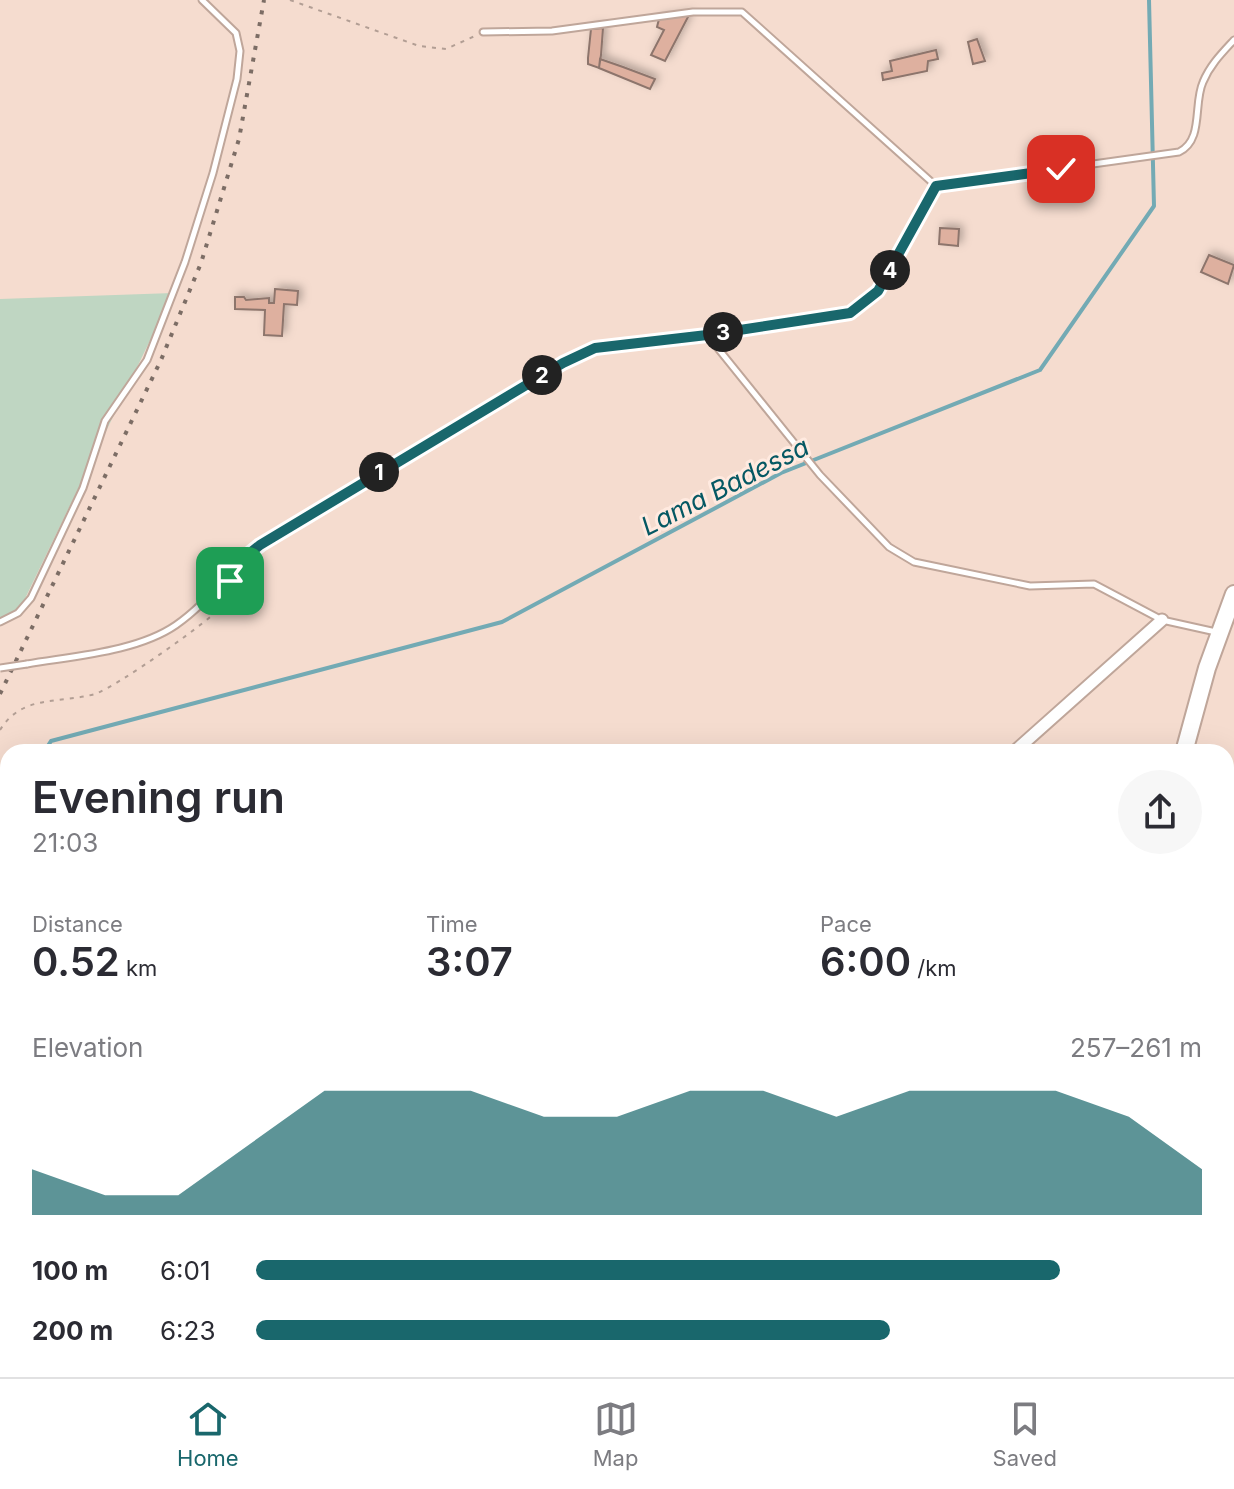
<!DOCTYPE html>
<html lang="en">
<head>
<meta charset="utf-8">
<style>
  :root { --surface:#fff; --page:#f7f7f7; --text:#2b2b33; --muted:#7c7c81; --line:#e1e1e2; --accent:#19676c }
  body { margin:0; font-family:Inter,sans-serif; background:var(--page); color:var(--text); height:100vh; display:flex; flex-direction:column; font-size:30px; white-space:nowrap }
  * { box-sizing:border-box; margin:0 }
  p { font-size:26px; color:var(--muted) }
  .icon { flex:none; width:44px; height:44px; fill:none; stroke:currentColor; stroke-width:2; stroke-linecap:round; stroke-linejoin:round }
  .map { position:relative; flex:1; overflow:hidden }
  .drawer { position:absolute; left:0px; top:744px; width:1234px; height:634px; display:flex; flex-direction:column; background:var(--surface); border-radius:24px 24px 0 0; box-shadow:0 8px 32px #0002 }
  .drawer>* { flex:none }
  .pin { position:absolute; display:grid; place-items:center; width:68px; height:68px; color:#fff; margin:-34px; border-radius:16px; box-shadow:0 4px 12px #0006 }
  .km { position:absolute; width:40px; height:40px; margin:-20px; border-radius:50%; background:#222; color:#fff; font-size:22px; line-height:40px; text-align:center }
  .round { display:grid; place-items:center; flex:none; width:84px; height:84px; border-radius:42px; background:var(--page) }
  .summary { display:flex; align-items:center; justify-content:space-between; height:136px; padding:0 32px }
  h1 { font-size:44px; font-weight:600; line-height:60px }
  .metrics { display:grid; grid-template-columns:repeat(3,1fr); gap:12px; height:136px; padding:8px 32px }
  .metrics div { display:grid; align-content:center }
  .metrics b { font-size:40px; font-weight:600 }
  .metrics small { font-size:22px; font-weight:400 }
  .metrics p { font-size:22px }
  .chart { height:224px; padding:16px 32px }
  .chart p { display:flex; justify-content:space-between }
  .chart svg { width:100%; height:144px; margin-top:8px; fill:var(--accent); opacity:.7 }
  ul { padding:0 32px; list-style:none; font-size:26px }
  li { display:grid; grid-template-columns:128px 96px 1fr; align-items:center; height:60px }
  li i { height:20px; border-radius:10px; background:var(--accent) }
  .dock { display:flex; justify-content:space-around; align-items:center; height:112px; border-top:2px solid var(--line); background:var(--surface); font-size:22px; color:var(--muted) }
  .dock a { display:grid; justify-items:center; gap:4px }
  .dock .selected { color:var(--accent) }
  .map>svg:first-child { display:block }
  .green { fill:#bfd6c2 }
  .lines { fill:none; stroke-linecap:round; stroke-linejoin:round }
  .stream { stroke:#73aab4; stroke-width:4 }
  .building { fill:#deb09f; stroke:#8d756c; stroke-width:2; filter:url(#shadow) }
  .service-casing { stroke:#bfa69a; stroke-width:9 }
  .minor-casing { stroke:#bfa69a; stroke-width:15 }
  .secondary-casing { stroke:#bfa69a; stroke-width:20 }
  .path { stroke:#b29e94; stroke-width:2; stroke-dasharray:4 6; stroke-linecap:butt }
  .service { stroke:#fff; stroke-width:5 }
  .minor { stroke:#fff; stroke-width:11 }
  .secondary { stroke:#fff; stroke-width:16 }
  .rail { stroke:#7c6d65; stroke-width:4; stroke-dasharray:4 8; stroke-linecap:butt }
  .service-bridge-casing { stroke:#bfa69a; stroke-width:9; stroke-linecap:butt }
  .service-bridge { stroke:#fff; stroke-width:5 }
  .route-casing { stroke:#fff; stroke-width:16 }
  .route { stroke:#19676c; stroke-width:10 }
  .labels { text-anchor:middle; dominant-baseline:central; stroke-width:6; stroke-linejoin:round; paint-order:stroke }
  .water-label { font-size:26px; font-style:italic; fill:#055863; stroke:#ffeae0 }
</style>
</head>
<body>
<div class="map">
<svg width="1234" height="1377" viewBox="0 0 1234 1377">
  <defs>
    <filter id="shadow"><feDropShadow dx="3.5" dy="-3.5" stdDeviation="4" flood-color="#0004"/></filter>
  </defs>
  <rect width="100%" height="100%" fill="#f5dccf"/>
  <!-- green -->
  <path class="green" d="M173,293L18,613L0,620V299Z"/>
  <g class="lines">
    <!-- stream -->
    <path class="stream" d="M44,752L51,741L502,622L781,473L1040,370L1154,206L1149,0
      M0,821L8,808
      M0,893L8,892
      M254,1377L258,1370"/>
  </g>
  <!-- building -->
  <path class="building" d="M689,15L665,61L651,55L664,30L657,27L659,19Z
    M603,28L601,55L599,68L588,64V58L591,29Z
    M977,39L985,61L973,64L968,42Z
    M936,50L938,59L928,61L927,71L883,80L882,73L892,71L890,61Z
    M600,59L623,67L655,79L650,89L599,68Z
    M940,228L959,229L958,246L939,244Z
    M1209,255L1234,265L1228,284L1201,272Z
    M275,289L298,291L297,305L284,304L282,336L264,335L265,310L235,309V297H244L246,300L269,298V303H274Z
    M6,1343L8,1370H35L33,1377H20L0,1371Z"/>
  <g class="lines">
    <defs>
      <path id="service" d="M483,32L552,31L693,12H742L936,186L1179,152C1204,140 1193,104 1203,82C1210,65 1222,53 1234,40
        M708,336L820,475L889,547L914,562L1030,586L1094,584L1162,620L1216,632
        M0,622L18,613L31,598L83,488L105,421L147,360L185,262L213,173L237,79L240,51L236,33L202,0
        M27,664C73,656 137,652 176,625C208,603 230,570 260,545L563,363L595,348L707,335L850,313L878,291L936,186"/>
      <path id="minor" d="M1014,752L1162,620
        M183,1377L190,1370"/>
      <path id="secondary" d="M1184,752L1207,668L1234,594
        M984,1377L989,1370"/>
    </defs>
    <!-- service casing -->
    <use href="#service" class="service-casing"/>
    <!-- minor casing -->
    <use href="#minor" class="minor-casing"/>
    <!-- secondary casing -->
    <use href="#secondary" class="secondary-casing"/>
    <!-- path -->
    <path class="path" d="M290,0L419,46L446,49L475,36
      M0,730C22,694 59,704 95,694C116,687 215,618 227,601C228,598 229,592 230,589
      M0,1265L8,1268
      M1147,1370L1156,1377"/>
    <!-- service -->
    <use href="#service" class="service"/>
    <!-- minor -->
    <use href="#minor" class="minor"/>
    <!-- secondary -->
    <use href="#secondary" class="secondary"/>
    <!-- rail -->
    <path class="rail" d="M0,694L161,360L201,263L239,139L264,0"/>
    <defs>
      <path id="service-bridge" d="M0,668L27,664"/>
    </defs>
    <!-- service-bridge casing -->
    <use href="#service-bridge" class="service-bridge-casing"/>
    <!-- service-bridge -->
    <use href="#service-bridge" class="service-bridge"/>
  </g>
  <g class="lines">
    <defs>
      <path id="route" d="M230,581C232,565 248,555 260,545L563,363L595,348L707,335L850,313L878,291L936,186L1061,169"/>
    </defs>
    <!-- route casing -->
    <use href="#route" class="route-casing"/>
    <!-- route -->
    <use href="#route" class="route"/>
  </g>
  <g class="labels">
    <!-- water labels -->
    <g class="water-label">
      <text transform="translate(725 486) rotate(-27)">Lama Badessa</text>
    </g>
  </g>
</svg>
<div class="pin" style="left:230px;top:581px;background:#1e9e55"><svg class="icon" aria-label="arrive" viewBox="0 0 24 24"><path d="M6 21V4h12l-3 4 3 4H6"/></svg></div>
<div class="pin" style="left:1061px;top:169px;background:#d93025"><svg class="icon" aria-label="check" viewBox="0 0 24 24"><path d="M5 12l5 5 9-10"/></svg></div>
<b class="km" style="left:379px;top:472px">1</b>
<b class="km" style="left:542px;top:375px">2</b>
<b class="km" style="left:723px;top:332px">3</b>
<b class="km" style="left:890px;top:270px">4</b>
<section class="drawer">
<div class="summary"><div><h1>Evening run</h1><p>21:03</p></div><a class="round"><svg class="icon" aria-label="share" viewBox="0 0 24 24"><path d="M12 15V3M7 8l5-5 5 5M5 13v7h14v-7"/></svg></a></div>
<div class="metrics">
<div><p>Distance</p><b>0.52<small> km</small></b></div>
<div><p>Time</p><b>3:07</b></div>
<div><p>Pace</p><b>6:00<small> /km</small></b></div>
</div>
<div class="chart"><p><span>Elevation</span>257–261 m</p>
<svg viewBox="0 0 160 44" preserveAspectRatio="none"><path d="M0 44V30L10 38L20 38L30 22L40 6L50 6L60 6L70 14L80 14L90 6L100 6L110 14L120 6L130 6L140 6L150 14L160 30V44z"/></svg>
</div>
<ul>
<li><b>100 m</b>6:01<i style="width:85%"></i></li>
<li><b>200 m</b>6:23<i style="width:67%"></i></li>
</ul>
</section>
</div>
<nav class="dock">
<a class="selected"><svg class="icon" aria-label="home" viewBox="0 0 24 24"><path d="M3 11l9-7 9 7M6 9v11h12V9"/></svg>Home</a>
<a><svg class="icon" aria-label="map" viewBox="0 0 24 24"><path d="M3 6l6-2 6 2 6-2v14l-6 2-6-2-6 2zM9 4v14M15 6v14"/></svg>Map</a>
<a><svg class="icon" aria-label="saved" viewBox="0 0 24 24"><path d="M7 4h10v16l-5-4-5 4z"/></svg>Saved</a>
</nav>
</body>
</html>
